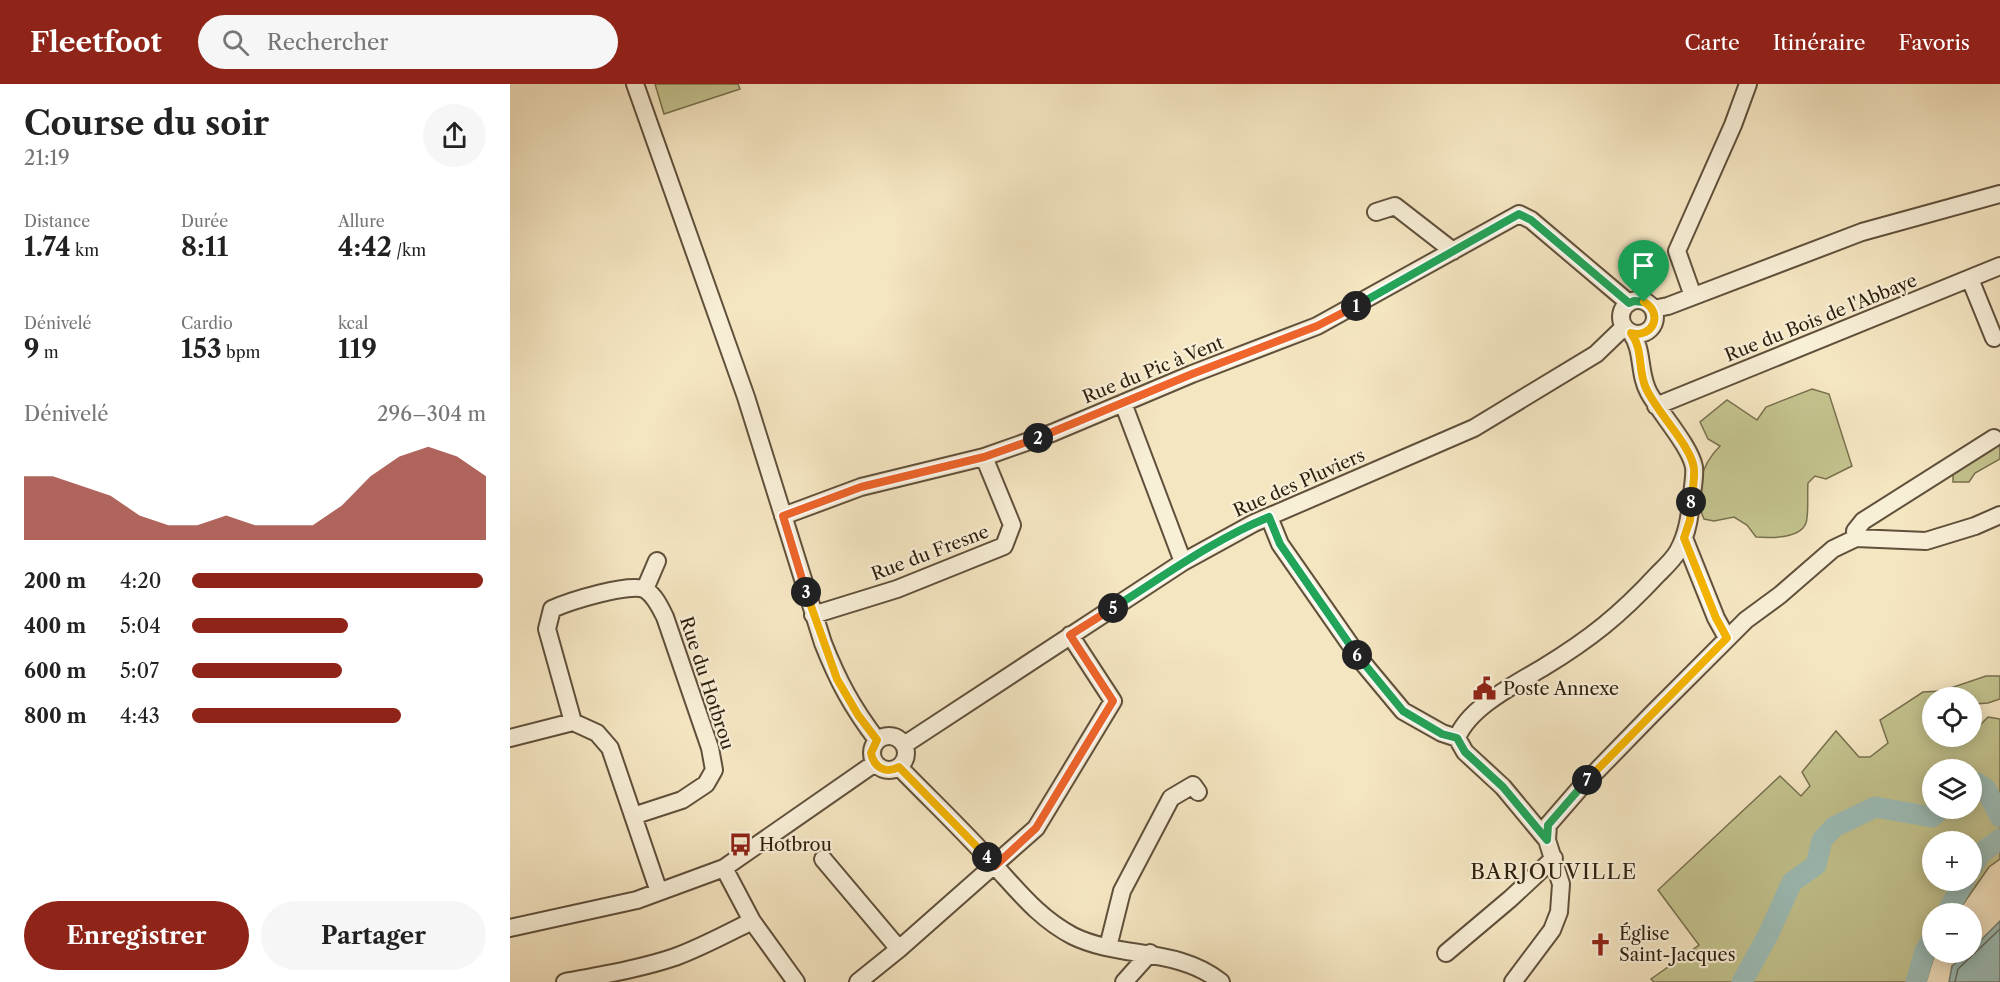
<!DOCTYPE html>
<html lang="fr">
<head>
<meta charset="utf-8">
<style>
  :root { --surface:#fff; --page:#f6f6f6; --text:#222; --muted:#767676; --accent:#8f2418 }
  body { margin:0; font-family:"Libre Caslon Text",serif; background:var(--page); color:var(--text); height:100vh; display:flex; flex-direction:column; font-size:22px; white-space:nowrap }
  * { box-sizing:border-box; margin:0 }
  p { font-size:20px; color:var(--muted) }
  .icon { flex:none; width:33px; height:33px; fill:none; stroke:currentColor; stroke-width:2; stroke-linecap:round; stroke-linejoin:round }
  .map { position:relative; flex:1; overflow:hidden }
  .side { display:flex; flex-direction:column; background:var(--surface); width:510px }
  .side>* { flex:none }
  .controls { position:absolute; left:1412px; top:603px; display:grid; gap:12px }
  .controls a { display:grid; place-items:center; width:60px; height:60px; border-radius:50%; background:var(--surface); box-shadow:0 3px 15px #0003; font-size:30px }
  .pin { position:absolute; display:grid; place-items:center; width:51px; height:51px; color:#fff; margin:-62px -26px; border-radius:50% 50% 50% 0; rotate:-45deg; box-shadow:0 0 6px #0007 }
  .pin .icon { rotate:45deg }
  .km { position:absolute; width:30px; height:30px; margin:-15px; border-radius:50%; background:#222; color:#fff; font-size:16px; line-height:30px; text-align:center }
  .round { display:grid; place-items:center; flex:none; width:63px; height:63px; border-radius:32px; background:var(--page) }
  .summary { display:flex; align-items:center; justify-content:space-between; height:102px; padding:0 24px }
  h1 { font-size:33px; font-weight:800; line-height:45px }
  .figures { display:grid; grid-template-columns:repeat(3,1fr); gap:9px; height:102px; padding:6px 24px }
  .figures div { display:grid; align-content:center }
  .figures b { font-size:26px; font-weight:800 }
  .figures small { font-size:16px; font-weight:400 }
  .figures p { font-size:16px }
  .chart { height:168px; padding:12px 24px }
  .chart p { display:flex; justify-content:space-between }
  .chart svg { width:100%; height:108px; margin-top:6px; fill:var(--accent); opacity:.7 }
  .cta { display:flex; gap:12px; margin-top:auto; padding:12px 24px }
  .cta a { flex:1; height:69px; border-radius:36px; background:var(--accent); color:#fff; font-size:24px; font-weight:800; line-height:69px; text-align:center }
  .cta a+a { background:var(--page); color:var(--text) }
  ul { padding:0 24px; list-style:none; font-size:20px }
  li { display:grid; grid-template-columns:96px 72px 1fr; align-items:center; height:45px }
  li i { height:15px; border-radius:8px; background:var(--accent) }
  header { display:flex; align-items:center; gap:36px; box-sizing:border-box; height:84px; padding:0 30px; background:var(--accent); color:#fff }
  header strong { font-size:28px }
  nav { display:flex; gap:33px; margin-inline-start:auto; font-size:21px }
  .search { width:420px; height:54px; background:var(--page); display:flex; align-items:center; gap:15px; box-sizing:border-box; padding:0 21px; border-radius:33px; color:var(--muted); font-size:22px }
  main { display:flex; flex:1; min-height:0 }
  .map>svg:first-child { display:block }
  .green { fill:#c3c38e; stroke:#78704e; stroke-width:1.5; fill-rule:evenodd }
  .water { fill:#9dbeb8; stroke:#717e74; stroke-width:1.5 }
  .lines { fill:none; stroke-linecap:round; stroke-linejoin:round }
  .shore { stroke:#666e63; stroke-width:1.5 }
  .river { stroke:#9dbeb8; stroke-width:21 }
  .minor-casing { stroke:#60503b; stroke-width:20 }
  .minor { stroke:#f8efd7; stroke-width:16 }
  .split-1-casing { stroke:#fff; stroke-width:12 }
  .split-2-casing { stroke:#fff; stroke-width:12 }
  .split-3-casing { stroke:#fff; stroke-width:12 }
  .split-4-casing { stroke:#fff; stroke-width:12 }
  .split-5-casing { stroke:#fff; stroke-width:12 }
  .split-6-casing { stroke:#fff; stroke-width:12 }
  .split-7-casing { stroke:#fff; stroke-width:12 }
  .split-8-casing { stroke:#fff; stroke-width:12 }
  .split-9-casing { stroke:#fff; stroke-width:12 }
  .split-1 { stroke:#22a559; stroke-width:8 }
  .split-2 { stroke:#f0652b; stroke-width:8 }
  .split-3 { stroke:#f0652b; stroke-width:8 }
  .split-4 { stroke:#f5b400; stroke-width:8 }
  .split-5 { stroke:#f0652b; stroke-width:8 }
  .split-6 { stroke:#22a559; stroke-width:8 }
  .split-7 { stroke:#22a559; stroke-width:8 }
  .split-8 { stroke:#f5b400; stroke-width:8 }
  .split-9 { stroke:#f5b400; stroke-width:8 }
  .labels { text-anchor:middle; dominant-baseline:central; stroke-width:4.5; stroke-linejoin:round; paint-order:stroke }
  .street-label { font-size:18px; fill:#2e1e0e; stroke:#f8efd7 }
  .poi-label { font-size:18px; fill:#2e1e0e; stroke:#f8efd7; text-anchor:start }
  .quarter-label { font-size:21px; letter-spacing:1.5px; fill:#2e1e0e; stroke:#f8efd7 }
</style>
</head>
<body>
<header>
<strong>Fleetfoot</strong>
<div class="search"><svg class="icon" aria-label="search" viewBox="0 0 24 24"><circle cx="10" cy="10" r="6"/><path d="M15 15l6 6"/></svg>Rechercher</div>
<nav><a>Carte</a><a>Itinéraire</a><a>Favoris</a></nav>
</header>
<main>
<section class="side">
<div class="summary"><div><h1>Course du soir</h1><p>21:19</p></div><a class="round"><svg class="icon" aria-label="share" viewBox="0 0 24 24"><path d="M12 15V3M7 8l5-5 5 5M5 13v7h14v-7"/></svg></a></div>
<div class="figures">
<div><p>Distance</p><b>1.74<small> km</small></b></div>
<div><p>Durée</p><b>8:11</b></div>
<div><p>Allure</p><b>4:42<small> /km</small></b></div>
</div>
<div class="figures">
<div><p>Dénivelé</p><b>9<small> m</small></b></div>
<div><p>Cardio</p><b>153<small> bpm</small></b></div>
<div><p>kcal</p><b>119</b></div>
</div>
<div class="chart"><p><span>Dénivelé</span>296–304 m</p>
<svg viewBox="0 0 160 44" preserveAspectRatio="none"><path d="M0 44V18L10 18L20 22L30 26L40 34L50 38L60 38L70 34L80 38L90 38L100 38L110 30L120 18L130 10L140 6L150 10L160 18V44z"/></svg>
</div>
<ul>
<li><b>200 m</b>4:20<i style="width:99%"></i></li>
<li><b>400 m</b>5:04<i style="width:53%"></i></li>
<li><b>600 m</b>5:07<i style="width:51%"></i></li>
<li><b>800 m</b>4:43<i style="width:71%"></i></li>
</ul>
<div class="cta"><a>Enregistrer</a><a>Partager</a></div>
</section>
<div class="map">
<svg width="1490" height="898" viewBox="0 0 1490 898">
  <rect width="100%" height="100%" fill="#f5e6c2"/>
  <filter id="stains"><feTurbulence type="fractalNoise" baseFrequency=".00333" numOctaves="4"/><feColorMatrix values="0 0 0 0 .2 0 0 0 0 .09 0 0 0 0 .02 0 0 0 .5 -.17"/></filter>
  <radialGradient id="worn" r=".72"><stop offset=".6" stop-color="#630" stop-opacity="0"/><stop offset="1" stop-color="#630" stop-opacity=".3"/></radialGradient>
  <!-- green -->
  <path class="green" d="M145,0H228L230,5L154,30Z
    M1302,305L1319,310L1342,382L1316,395L1305,392L1298,399C1297,409 1299,430 1296,439C1290,455 1260,454 1246,453L1237,441L1224,433L1204,437L1194,435C1182,410 1191,381 1210,362L1198,355L1190,338L1217,316L1247,336L1256,323Z
    M1490,356V375L1465,389L1459,398H1443V385Z
    M1476,592H1490V615L1478,619L1465,620L1461,628V614H1422V652H1461V639L1467,644L1478,633L1490,635V775L1479,783L1447,829L1422,830V868L1425,869L1416,898H1144L1141,895L1189,861L1148,806L1270,692L1291,712L1300,702L1292,688L1326,647L1349,673H1360L1378,659L1370,636L1413,608L1432,607ZM1422,686H1461V724H1422ZM1422,758H1461V796H1422ZM1253,840L1257,844H1269L1260,865L1244,864Z"/>
  <!-- water -->
  <path class="water" d="M1490,837V898H1439L1442,882L1458,869L1461,868V866Z"/>
  <g class="lines">
    <!-- shore -->
    <path class="shore" d="M1445,898L1448,885L1490,845"/>
    <!-- river -->
    <path class="river" d="M1461,699H1467L1476,705L1490,733
      M1461,785L1470,770L1490,755
      M1436,830L1455,796
      M1232,898L1258,851L1282,798L1306,781L1312,756L1324,743L1365,723L1422,733L1432,724
      M1406,898L1415,867L1422,855"/>
    <defs>
      <path id="minor" d="M125,0L236,313L313,559C328,597 342,623 367,656
        M866,128L885,122L943,167
        M1460,195L1484,254
        M1183,212L1167,167L1223,41L1238,0
        M1111 233a17 17 0 1 1 34 0a17 17 0 1 1-34 0Z
        M1143,225L1158,222L1352,148L1490,110
        M613,319L673,478
        M1146,322L1490,182
        M273,432L351,403L474,373L542,349L682,290L807,242L1009,130L1021,136L1119,219
        M759,433L770,460L853,579L893,627L932,649L947,654L955,668L993,703L1037,756L1051,800L1049,828L1042,846L1003,898
        M1174,454L1206,534L1217,554
        M1346,454L1345,447L1353,437L1484,354
        M135,505L147,477
        M303,531L387,505L494,462L502,441L474,373
        M63,638L37,545L42,525C58,518 122,497 136,506C145,512 150,523 155,533L200,664L204,686L196,700L172,716L123,732
        M362 669a17 17 0 1 1 34 0a17 17 0 1 1-34 0Z
        M0,654L63,638L87,649L100,664L149,808
        M947,654C959,623 1006,600 1034,583C1080,555 1110,531 1147,491C1154,484 1163,476 1168,467C1178,449 1180,430 1182,410C1183,402 1185,391 1184,383C1180,362 1150,329 1139,309C1128,290 1134,266 1121,249
        M394,661L673,478L744,439L964,344L1086,270L1114,243
        M389,683C421,716 455,748 485,782C509,808 530,835 563,852C610,875 668,863 711,898
        M1037,756L1038,741L1071,703L1143,629L1236,536L1270,511L1323,465L1346,454L1416,457L1465,442L1490,431
        M313,775L389,865
        M214,784L242,837L286,898
        M0,844L127,816L214,784L365,679
        M598,863L612,807L661,714L683,701L688,708
        M936,869L1000,815L1044,774
        M55,898C92,891 129,885 165,873C192,863 216,850 242,837
        M348,898L389,865L526,744L603,617L560,551
        M614,898L640,869"/>
    </defs>
    <!-- minor casing -->
    <use href="#minor" class="minor-casing"/>
    <!-- minor -->
    <use href="#minor" class="minor"/>
  </g>
  <g class="lines">
    <defs>
      <path id="split-1" d="M846,222L1009,130L1021,136L1119,219L1124,217L1134,218"/>
      <path id="split-2" d="M528,354L682,290L807,242L846,222"/>
      <path id="split-3" d="M296,508L273,432L351,403L474,373L528,354"/>
      <path id="split-4" d="M296,508L327,595L348,631L367,656L361,669C364,684 376,690 389,683L477,773"/>
      <path id="split-5" d="M477,773L485,782L526,744L603,617L560,551L603,524"/>
      <path id="split-6" d="M603,524C654,492 703,456 759,433L770,460L847,571"/>
      <path id="split-7" d="M847,571L893,627L932,650L947,654L955,668L993,703L1037,756L1038,741L1077,696"/>
      <path id="split-8" d="M1077,696L1217,554L1206,534L1174,454L1180,436L1181,418"/>
      <path id="split-9" d="M1134,218C1154,229 1143,255 1121,249C1133,265 1128,284 1135,302C1145,327 1182,362 1184,385C1185,396 1182,407 1181,418"/>
    </defs>
    <!-- split-1 casing -->
    <use href="#split-1" class="split-1-casing"/>
    <!-- split-2 casing -->
    <use href="#split-2" class="split-2-casing"/>
    <!-- split-3 casing -->
    <use href="#split-3" class="split-3-casing"/>
    <!-- split-4 casing -->
    <use href="#split-4" class="split-4-casing"/>
    <!-- split-5 casing -->
    <use href="#split-5" class="split-5-casing"/>
    <!-- split-6 casing -->
    <use href="#split-6" class="split-6-casing"/>
    <!-- split-7 casing -->
    <use href="#split-7" class="split-7-casing"/>
    <!-- split-8 casing -->
    <use href="#split-8" class="split-8-casing"/>
    <!-- split-9 casing -->
    <use href="#split-9" class="split-9-casing"/>
    <!-- split-1 -->
    <use href="#split-1" class="split-1"/>
    <!-- split-2 -->
    <use href="#split-2" class="split-2"/>
    <!-- split-3 -->
    <use href="#split-3" class="split-3"/>
    <!-- split-4 -->
    <use href="#split-4" class="split-4"/>
    <!-- split-5 -->
    <use href="#split-5" class="split-5"/>
    <!-- split-6 -->
    <use href="#split-6" class="split-6"/>
    <!-- split-7 -->
    <use href="#split-7" class="split-7"/>
    <!-- split-8 -->
    <use href="#split-8" class="split-8"/>
    <!-- split-9 -->
    <use href="#split-9" class="split-9"/>
  </g>
  <!-- icons -->
  <defs>
    <symbol id="civic-bare" viewBox="-9 -9 18 18"><path d="M-.6-6.5H3V-4.5H.6V-3L4-1V1h2V6H-6V1h2V-1L-.6-3ZM-1.2 2.5V6h2.4V2.5Z" fill="#8f2418" stroke="#f8efd7" stroke-width="2.5" paint-order="stroke"/></symbol>
    <symbol id="bus-bare" viewBox="-9 -9 18 18"><path d="M-5-6H5V4H4V6H2V4H-2V6H-4V4H-5ZM-3.5-4V0h7V-4ZM-3.5 1.2v1.5H-2V1.2ZM2 1.2v1.5H3.5V1.2Z" fill="#8f2418" stroke="#f8efd7" stroke-width="2.5" paint-order="stroke"/></symbol>
    <symbol id="church-bare" viewBox="-9 -9 18 18"><path d="M-1.2-6h2.4v3.5h3.3v2.4h-3.3V6h-2.4V-.1h-3.3v-2.4h3.3Z" fill="#8f2418" stroke="#f8efd7" stroke-width="2.5" paint-order="stroke"/></symbol>
  </defs>
  <g fill-rule="evenodd">
    <use href="#civic-bare" x="958" y="588" width="33" height="33"/>
    <use href="#bus-bare" x="214" y="744" width="33" height="33"/>
    <use href="#church-bare" x="1074" y="844" width="33" height="33"/>
  </g>
  <g class="labels">
    <!-- street labels -->
    <g class="street-label">
      <text transform="translate(1311 234) rotate(-22)">Rue du Bois de l'Abbaye</text>
      <text transform="translate(643 286) rotate(-22)">Rue du Pic à Vent</text>
      <text transform="translate(789 399) rotate(-24)">Rue des Pluviers</text>
      <text transform="translate(420 469) rotate(-21)">Rue du Fresne</text>
      <text transform="translate(197 599) rotate(72)">Rue du Hotbrou</text>
    </g>
    <!-- poi labels -->
    <g class="poi-label">
      <text x="993" y="605">Poste Annexe</text>
      <text x="249" y="761">Hotbrou</text>
      <text x="1109" y="850">Église<tspan x="1109" dy="21">Saint-Jacques</tspan></text>
    </g>
    <!-- quarter labels -->
    <g class="quarter-label">
      <text x="1044" y="787">BARJOUVILLE</text>
    </g>
  </g>
  <rect width="100%" height="100%" filter="url(#stains)"/>
  <rect width="100%" height="100%" fill="url(#worn)"/>
</svg>
<div class="controls">
<a><svg class="icon" aria-label="locate" viewBox="0 0 24 24"><circle cx="12" cy="12" r="6"/><path d="M12 2v4M12 18v4M2 12h4M18 12h4"/></svg></a>
<a><svg class="icon" aria-label="layers" viewBox="0 0 24 24"><path d="M12 4l9 5-9 5-9-5zM3 14l9 5 9-5"/></svg></a>
<a>+</a>
<a>−</a>
</div>
<div class="pin" style="left:1134px;top:218px;background:#1e9e55"><svg class="icon" aria-label="arrive" viewBox="0 0 24 24"><path d="M6 21V4h12l-3 4 3 4H6"/></svg></div>
<b class="km" style="left:846px;top:222px">1</b>
<b class="km" style="left:528px;top:354px">2</b>
<b class="km" style="left:296px;top:508px">3</b>
<b class="km" style="left:477px;top:773px">4</b>
<b class="km" style="left:603px;top:524px">5</b>
<b class="km" style="left:847px;top:571px">6</b>
<b class="km" style="left:1077px;top:696px">7</b>
<b class="km" style="left:1181px;top:418px">8</b>
</div>
</main>
</body>
</html>
